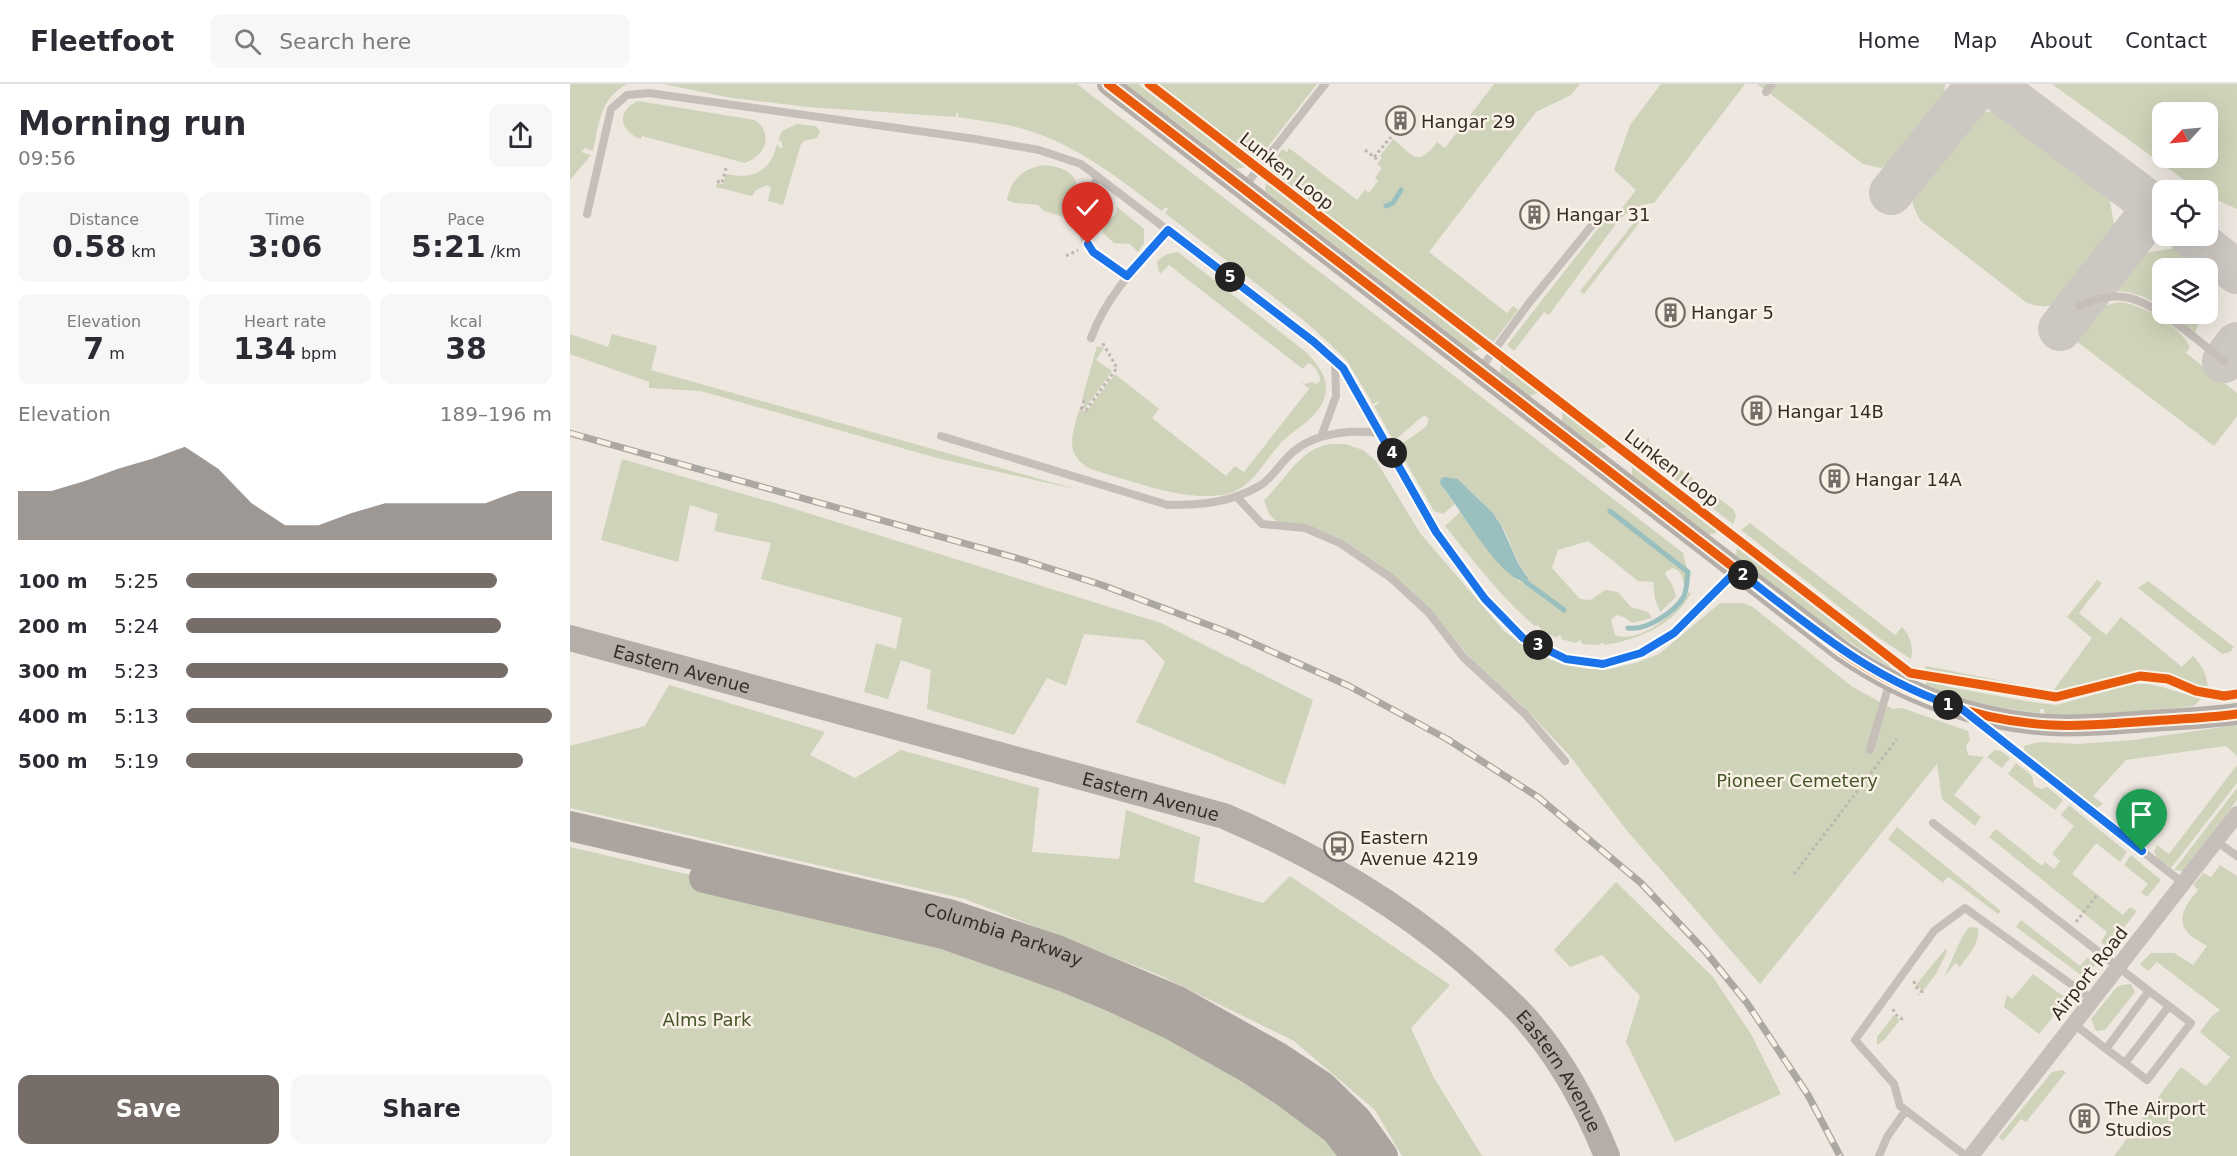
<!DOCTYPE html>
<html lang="en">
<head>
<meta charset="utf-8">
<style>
  :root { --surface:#fff; --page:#f7f7f7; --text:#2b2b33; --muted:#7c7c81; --line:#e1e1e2; --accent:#766d68 }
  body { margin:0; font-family:"DejaVu Sans",sans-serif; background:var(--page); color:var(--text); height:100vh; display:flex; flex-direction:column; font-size:22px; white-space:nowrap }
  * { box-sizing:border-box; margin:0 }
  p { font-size:20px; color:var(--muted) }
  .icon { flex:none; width:33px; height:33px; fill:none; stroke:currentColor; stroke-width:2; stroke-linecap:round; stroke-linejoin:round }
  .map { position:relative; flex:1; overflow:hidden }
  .drawer { display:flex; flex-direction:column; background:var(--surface); width:570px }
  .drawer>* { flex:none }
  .needle { width:39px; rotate:244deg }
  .controls { position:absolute; left:1582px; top:18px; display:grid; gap:12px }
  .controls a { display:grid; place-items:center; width:66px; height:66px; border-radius:12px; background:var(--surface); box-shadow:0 6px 24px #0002; font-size:30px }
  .pin { position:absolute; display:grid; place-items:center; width:51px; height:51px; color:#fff; margin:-62px -26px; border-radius:50% 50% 50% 0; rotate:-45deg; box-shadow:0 0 6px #0007 }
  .pin .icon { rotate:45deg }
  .km { position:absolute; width:30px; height:30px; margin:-15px; border-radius:50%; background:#222; color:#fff; font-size:16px; line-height:30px; text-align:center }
  .round { display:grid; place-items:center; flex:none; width:63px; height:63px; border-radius:12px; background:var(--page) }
  .headline { display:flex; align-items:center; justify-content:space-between; height:102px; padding:0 18px }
  h1 { font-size:33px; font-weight:800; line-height:45px }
  .figures { display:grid; grid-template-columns:repeat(3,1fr); gap:9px; height:102px; padding:6px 18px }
  .figures div { display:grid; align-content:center; border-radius:12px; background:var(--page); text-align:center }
  .figures b { font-size:30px; font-weight:800 }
  .figures small { font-size:16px; font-weight:400 }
  .figures p { font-size:16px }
  .chart { height:168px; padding:12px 18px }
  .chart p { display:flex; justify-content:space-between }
  .chart svg { width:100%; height:108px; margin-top:6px; fill:var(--accent); opacity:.7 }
  .action { display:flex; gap:12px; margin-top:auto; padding:12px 18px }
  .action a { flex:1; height:69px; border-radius:12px; background:var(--accent); color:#fff; font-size:24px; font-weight:800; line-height:69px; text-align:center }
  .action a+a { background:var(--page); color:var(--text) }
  ul { padding:0 18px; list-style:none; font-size:20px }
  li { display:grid; grid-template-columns:96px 72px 1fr; align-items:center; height:45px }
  li i { height:15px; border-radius:8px; background:var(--accent) }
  header { display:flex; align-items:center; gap:36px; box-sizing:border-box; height:84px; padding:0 30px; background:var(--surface); border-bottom:2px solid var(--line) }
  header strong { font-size:28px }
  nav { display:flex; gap:33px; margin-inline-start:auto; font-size:21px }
  .search { width:420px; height:54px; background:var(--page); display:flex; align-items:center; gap:15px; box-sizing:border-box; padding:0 21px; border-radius:12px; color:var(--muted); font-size:22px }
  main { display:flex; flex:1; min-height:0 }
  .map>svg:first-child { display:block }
  .green { fill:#ced3b9; fill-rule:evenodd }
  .water { fill:#9abfbf }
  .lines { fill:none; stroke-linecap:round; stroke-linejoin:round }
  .stream { stroke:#9abfbf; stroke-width:5 }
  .taxiway { stroke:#cdc7c2; stroke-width:44 }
  .path { stroke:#beb7b1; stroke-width:3; stroke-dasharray:3 3; stroke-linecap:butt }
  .lane { stroke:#c6beb8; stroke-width:8 }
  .street { stroke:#c6beb8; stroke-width:16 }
  .secondary { stroke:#b6aea9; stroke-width:22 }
  .primary { stroke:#b4ada8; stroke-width:26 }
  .highway { stroke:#aca59f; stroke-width:30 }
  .rail-casing { stroke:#ada7a3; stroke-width:7 }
  .rail { stroke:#faf1e6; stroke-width:4.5; stroke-dasharray:14; stroke-linecap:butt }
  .cycleway-casing { stroke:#faf1e6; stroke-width:13 }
  .cycleway { stroke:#e8590c; stroke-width:9 }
  .route-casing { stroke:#fff; stroke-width:12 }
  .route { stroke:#1a73e8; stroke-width:8 }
  .labels { text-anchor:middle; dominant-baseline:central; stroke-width:5; stroke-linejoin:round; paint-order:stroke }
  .poi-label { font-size:18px; fill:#362c27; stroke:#faf1e6; text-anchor:start }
  .street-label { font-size:18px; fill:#362c27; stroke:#faf1e6 }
  .park-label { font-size:18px; fill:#455629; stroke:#faf1e6 }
</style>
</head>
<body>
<header>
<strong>Fleetfoot</strong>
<div class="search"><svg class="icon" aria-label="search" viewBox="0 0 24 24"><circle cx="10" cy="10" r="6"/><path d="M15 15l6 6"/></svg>Search here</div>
<nav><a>Home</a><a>Map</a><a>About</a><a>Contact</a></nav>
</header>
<main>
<section class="drawer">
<div class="headline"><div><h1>Morning run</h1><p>09:56</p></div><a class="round"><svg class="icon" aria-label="share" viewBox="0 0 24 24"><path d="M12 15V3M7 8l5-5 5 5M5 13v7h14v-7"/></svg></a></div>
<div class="figures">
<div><p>Distance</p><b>0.58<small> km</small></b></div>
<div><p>Time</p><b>3:06</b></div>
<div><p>Pace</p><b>5:21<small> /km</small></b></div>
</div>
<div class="figures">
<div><p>Elevation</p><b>7<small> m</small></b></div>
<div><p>Heart rate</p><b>134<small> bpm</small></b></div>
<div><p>kcal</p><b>38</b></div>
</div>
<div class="chart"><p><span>Elevation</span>189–196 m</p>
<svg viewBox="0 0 160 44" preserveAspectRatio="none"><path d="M0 44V24L10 24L20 20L30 15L40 11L50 6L60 15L70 29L80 38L90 38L100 33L110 29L120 29L130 29L140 29L150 24L160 24V44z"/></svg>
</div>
<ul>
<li><b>100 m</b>5:25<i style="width:85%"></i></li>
<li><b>200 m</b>5:24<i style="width:86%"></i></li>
<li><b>300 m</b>5:23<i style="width:88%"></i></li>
<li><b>400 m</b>5:13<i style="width:100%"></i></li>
<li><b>500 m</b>5:19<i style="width:92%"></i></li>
</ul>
<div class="action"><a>Save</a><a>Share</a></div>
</section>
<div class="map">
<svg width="1667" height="1072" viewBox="0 0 1667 1072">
  <rect width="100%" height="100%" fill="#ede7e0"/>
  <!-- green -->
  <path class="green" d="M0,0H57C30,14 29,40 23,67L15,64L11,68L21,71L0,96Z
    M93,0H507L1113,469L1117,484L1116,504C1112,497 1113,486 1102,484L1097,487L1095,490L1103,502L1106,513L1090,528L1085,515L1083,498L1068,497L1018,457L988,466L982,484L1010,515L1021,516L1035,506L1048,508L1061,523L1078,528L1082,534L1062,539L1054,533L1046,531L1041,536L1045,551C1070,561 1108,528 1119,508L1121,509C1103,542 1069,555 1035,561L1033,559L1027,561L1012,560L1011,556L1005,559L991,555V552L988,551L987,554L971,546L968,541L965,542C931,514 903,476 875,442L891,427C908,454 926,477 950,498L957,491C944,475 941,457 931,440C920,423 902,409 888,395L870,400L885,420L873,430L864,427L827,363L856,343L859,335L854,331L824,357L804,322L809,319L808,317L803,320L777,277L758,258L732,235L595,129L598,125L595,123L592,127C549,95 509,62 457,46C435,39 411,37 388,33V29H386V33L238,23L162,14Z
    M556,0H568L675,83L667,85Z
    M583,0H747L685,79Z
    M924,0H1010L1001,11L966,28L859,168L937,229L943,222L948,226L921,261L697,88L712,65L717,68L719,64L787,116L795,106L799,109L808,97L805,94L812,84L807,80L812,74L810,72L823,55C843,72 848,84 867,58L875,64Z
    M1091,0H1175L1084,119C1068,120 1059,126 1048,137L979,231L974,228L944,267L937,261L1037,133L1042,137L1066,106L1044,86L1060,41Z
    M1187,0H1375L1374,13L1356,40L1325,79L1310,84L1293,80Z
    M1482,0H1667V125L1638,112V106H1628ZM1638,28V74H1593V28Z
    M68,17L185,36C204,50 196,71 175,79L72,52L71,55C49,47 46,27 68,17Z
    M1414,27L1427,29L1539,111L1545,146C1533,161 1500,213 1485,220C1476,224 1466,222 1457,219L1351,137C1346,129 1341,121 1343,111C1347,95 1388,44 1402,33C1405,31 1410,29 1414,27Z
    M227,40L246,42L250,47L247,54L234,57L231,60L213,121L198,117L201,104L197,101L186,106L182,112L146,103L147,99L153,100L156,90C183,96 201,87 207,60L210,64H213L211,57H208L212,47Z
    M475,81C516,86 508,106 503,138H500L497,134L474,127L468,121L445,119L437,116C441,95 453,84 475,81Z
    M696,99L910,265L903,268L695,107Z
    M547,123L574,145V159L568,168L560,160L544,159L533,149L532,143C538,135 547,134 547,123Z
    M1073,134L1014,210L1010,207L1063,140Z
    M1607,164L1619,175L1623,184H1593V224C1578,213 1562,207 1543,207L1572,169Z
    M608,168L736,268C746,279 758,292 756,307C752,334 725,343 709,361C693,379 680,407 653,411C610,417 564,397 523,386C493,372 502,351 509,326L517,327L545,290L589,325L582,334L656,392L665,382L674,388L739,305L730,296L735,300L742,298L746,300L750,297C750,290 745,281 738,279L733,285L599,181L590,190L587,179C592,170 599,170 608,168Z
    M1550,218C1574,221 1609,241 1620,263L1616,269L1667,309V332L1644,362L1506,257L1533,222Z
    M1600,230H1631L1625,249Z
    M0,250L38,263L42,250L87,262L81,286L509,406L367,374L131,307L79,304V298L0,270Z
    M527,262L534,264L526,276L542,287L515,324L513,323L515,316L512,315Z
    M931,281L968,309L960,312L930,289Z
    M992,328L1037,363L1029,365L992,337Z
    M1079,353V361L1164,426L1166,433L1163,440L1067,366Z
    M775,360L793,366L807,378L850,449L934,547L966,570L992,580L1017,585H1040L1069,578L1089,570L1150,519H1173L1183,523L1281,602L1323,625L1332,624L1398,647L1400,656L1396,662L1398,671L1414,673L1384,711L1411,733L1405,742L1372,715L1367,680L1190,900L1058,748L999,671L950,619L909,585L862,527L822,491L770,454L736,441L708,439L699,430L694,416C714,398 728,368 755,361C761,359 769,360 775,360Z
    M52,375L215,422L591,539L743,616L715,701L566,638L595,578L574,556L514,550L496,602L477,594L444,651L357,625L361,586L331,576L318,615L294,608L306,559L326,565L332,534L191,495L201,459L144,447L148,430L120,421L108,478L31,456Z
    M1062,383L1147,448L1139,451L1062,391Z
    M1180,439L1325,551L1332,543C1340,551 1344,564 1341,575L1309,554L1171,446Z
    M1167,464L1298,565L1324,582L1319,583C1265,551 1216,511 1166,472Z
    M1527,496L1532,499L1509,529L1536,551L1551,533L1612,583L1623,572C1633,582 1638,593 1638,607L1594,594L1569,591L1553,593L1498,609L1471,611L1380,594L1354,586L1356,582L1483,607L1522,554L1497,533Z
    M1578,497L1664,563L1660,568L1652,570L1568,504Z
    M1355,596L1379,603L1467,619L1486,621L1564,600H1578L1592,603L1631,615L1624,622L1525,632L1475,630L1474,625H1470V629C1431,625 1392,617 1356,601Z
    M99,601L255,648L240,671L285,694L331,666L469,704L462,768L549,775L556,726L630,753L624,798L693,819L720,792L880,901L841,944L863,992L912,1072H832L805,1026L724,957L589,891L395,815L0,724V662L75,642Z
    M1667,641V672L1656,662L1556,676L1523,712L1533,720L1527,724L1454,670V662L1469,658L1508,660L1563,656Z
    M1425,666L1431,667L1440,674L1432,684L1417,673Z
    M1446,679L1462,692L1464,702L1471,705L1477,703L1493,716L1485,726L1438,690Z
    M1667,681V699L1601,784L1587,774L1584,768L1587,761L1599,770Z
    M1667,704V716L1613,787L1604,786Z
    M1499,721L1557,768L1550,778L1526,759L1502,790L1553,831L1560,823L1567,827L1538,864L1531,858L1537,848L1419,753L1426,745L1472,782L1475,778L1484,785L1490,777L1482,770L1504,742L1491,731Z
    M1327,743L1431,827L1428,830L1380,794L1377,793L1373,799L1318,755Z
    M0,763L310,835L545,914L786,1072H0Z
    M1561,771L1591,796L1577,813L1571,808L1578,800L1554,781Z
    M1650,781L1667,792V1072H1544L1611,983L1636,1002L1660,973L1630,948L1642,932L1650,926L1587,878L1578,887L1570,880L1581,869H1604L1623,881L1637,862C1631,858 1622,854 1617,848C1605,833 1619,817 1628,806L1623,801L1633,789L1641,793Z
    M1046,798L1143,893L1181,950L1211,1010L1105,1058L1056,958L1070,912L1032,871L1000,883L984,866Z
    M1451,836L1510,882L1518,873L1527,879L1515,894L1446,843Z
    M1400,843L1408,844C1410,860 1398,871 1390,883L1385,879L1374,893C1380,882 1392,848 1400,843Z
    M1376,864L1377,868L1366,890L1353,907L1346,901Z
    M1463,890L1493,912L1496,910L1499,913L1469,950L1434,923L1437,911L1442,915Z
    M1561,900L1565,908L1535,946L1526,947L1521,935L1546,904L1551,901Z
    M1324,931L1330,936L1315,955L1307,961V953Z
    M1492,986L1496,988L1456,1038L1451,1035L1433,1057L1429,1053L1482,988Z"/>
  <!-- water -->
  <path class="water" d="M874,393L888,395L923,429L931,441L948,479L958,494L956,498C929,496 889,421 870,400L871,395Z"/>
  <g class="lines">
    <!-- stream -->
    <path class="stream" d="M816,122L823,119L831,106
      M1040,427L1118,488C1117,496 1117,505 1114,512C1105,528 1076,547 1058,544
      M956,498L994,526"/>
    <!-- taxiway -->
    <path class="taxiway" d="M1421,0L1593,129
      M1321,109L1409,0
      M1621,152L1667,188
      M1490,245L1585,123
      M1654,277L1667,260"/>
    <!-- path -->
    <path class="path" d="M795,66L808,76
      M804,73L821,53
      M147,97L152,99L156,84
      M496,172L508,166
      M510,324L516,326L547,284L532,258
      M512,325L514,316
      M1224,790L1327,655
      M1506,838L1527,811
      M1344,897L1345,902L1352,908L1349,911
      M1323,925L1325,930L1332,935L1333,932"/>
    <!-- lane -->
    <path class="lane" d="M1196,8L1202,0
      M527,93C519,116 503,146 522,168C531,177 546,184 557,192
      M675,102L755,0
      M17,130L41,25L57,11L79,9L405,55L469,66L511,80L744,258L773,284L866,448L915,515L953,554L996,575L1033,580L1071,569L1105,549L1167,486
      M1509,222C1523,216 1538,211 1554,213C1585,217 1628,257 1654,277
      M521,254C537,211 568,180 598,146
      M909,287L959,219L1032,129
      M371,352L598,421C631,421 661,419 691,401C703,393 711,378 723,368C747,348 781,346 810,349
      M751,353L766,312L765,276
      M667,413L692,440L735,444L770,459L821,494L859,529L894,574L955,630L995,677
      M1406,637L1613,799
      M1300,666L1320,597
      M1363,739L1579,907L1536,965L1504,940
      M1646,757L1667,772
      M1536,965L1555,979L1599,922L1579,907
      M1555,979L1577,996L1621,939L1599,922
      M1309,1072L1317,1053L1336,1026
      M1396,1072L1330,1022L1324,1000L1285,956L1364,847L1395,824L1523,916"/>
    <!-- street -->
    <path class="street" d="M1401,1072L1667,730"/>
    <!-- secondary -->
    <path class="secondary" d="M538,0L1273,568C1334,610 1406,637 1481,641C1514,643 1547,639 1581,637C1609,635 1639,634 1667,630"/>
    <!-- primary -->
    <path class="primary" id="s1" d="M0,554L654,732C750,773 840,826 917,897C932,911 949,925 962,942C995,981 1018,1025 1037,1072"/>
    <!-- highway -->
    <g class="highway">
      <path id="s2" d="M0,742L379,830L487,866L608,917L708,973L752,1002L787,1036L813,1072"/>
      <path d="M134,794L377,851L492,892L545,914L602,941L680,985L715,1008L766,1046L786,1072"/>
    </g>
    <defs>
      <path id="rail" d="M0,349L450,475L532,501L660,549L779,602L877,655L968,713L1071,799L1135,867L1177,919L1238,1011L1270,1072"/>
    </defs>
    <!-- rail casing -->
    <use href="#rail" class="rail-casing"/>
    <!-- rail -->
    <use href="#rail" class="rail"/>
    <defs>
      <path id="cycleway" d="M538,0L1273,568C1334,610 1406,637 1481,641C1514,643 1547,639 1581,637C1609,635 1639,634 1667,630
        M579,0L1340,589L1486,613L1570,592L1598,595L1626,607L1654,612L1667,610"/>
    </defs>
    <!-- cycleway casing -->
    <use href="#cycleway" class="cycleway-casing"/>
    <!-- cycleway -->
    <use href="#cycleway" class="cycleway"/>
  </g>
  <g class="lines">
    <defs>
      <path id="route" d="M518,160L523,168L557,192L598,146L744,258L773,284L866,448L915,515L953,554L996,575L1033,580L1071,569L1104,549L1167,486C1241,543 1301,596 1392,625L1572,767"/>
    </defs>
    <!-- route casing -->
    <use href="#route" class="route-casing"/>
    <!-- route -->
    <use href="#route" class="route"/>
  </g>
  <!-- icons -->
  <defs>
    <symbol id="building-ring" viewBox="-11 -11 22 22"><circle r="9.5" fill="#faf1e6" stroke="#766d68" stroke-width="1.5"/><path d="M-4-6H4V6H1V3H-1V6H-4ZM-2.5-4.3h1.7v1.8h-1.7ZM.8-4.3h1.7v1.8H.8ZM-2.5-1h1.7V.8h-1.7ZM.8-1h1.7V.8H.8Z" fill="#766d68"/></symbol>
    <symbol id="bus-ring" viewBox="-11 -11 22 22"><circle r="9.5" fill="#faf1e6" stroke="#766d68" stroke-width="1.5"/><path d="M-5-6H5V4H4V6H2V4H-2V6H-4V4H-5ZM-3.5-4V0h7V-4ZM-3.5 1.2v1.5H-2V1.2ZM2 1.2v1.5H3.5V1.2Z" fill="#766d68"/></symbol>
  </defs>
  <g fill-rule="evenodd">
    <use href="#building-ring" x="814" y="20" width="33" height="33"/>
    <use href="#building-ring" x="948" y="114" width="33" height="33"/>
    <use href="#building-ring" x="1084" y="212" width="33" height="33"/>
    <use href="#building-ring" x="1170" y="310" width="33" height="33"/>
    <use href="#building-ring" x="1248" y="378" width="33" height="33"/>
    <use href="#bus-ring" x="752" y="746" width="33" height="33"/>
    <use href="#building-ring" x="1498" y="1018" width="33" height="33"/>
  </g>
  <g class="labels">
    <!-- poi labels -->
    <g class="poi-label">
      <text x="851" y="37">Hangar 29</text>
      <text x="986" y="130">Hangar 31</text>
      <text x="1121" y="228">Hangar 5</text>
      <text x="1207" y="327">Hangar 14B</text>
      <text x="1285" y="395">Hangar 14A</text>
      <text x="790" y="753">Eastern<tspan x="790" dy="21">Avenue 4219</tspan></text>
      <text x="1535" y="1024">The Airport<tspan x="1535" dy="21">Studios</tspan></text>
    </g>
    <!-- street labels -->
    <g class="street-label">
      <text transform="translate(717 87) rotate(38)">Lunken Loop</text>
      <text transform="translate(1102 384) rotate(38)">Lunken Loop</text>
      <text stroke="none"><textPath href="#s1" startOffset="116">Eastern Avenue</textPath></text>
      <text stroke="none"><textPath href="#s1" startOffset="602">Eastern Avenue</textPath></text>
      <text stroke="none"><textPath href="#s2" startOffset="447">Columbia Parkway</textPath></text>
      <text transform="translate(1519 889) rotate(-52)">Airport Road</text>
      <text stroke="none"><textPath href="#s1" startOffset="1106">Eastern Avenue</textPath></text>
    </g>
    <!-- park labels -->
    <g class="park-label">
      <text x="1227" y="696">Pioneer Cemetery</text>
      <text x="137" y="935">Alms Park</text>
    </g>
  </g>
</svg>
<div class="controls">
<a><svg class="needle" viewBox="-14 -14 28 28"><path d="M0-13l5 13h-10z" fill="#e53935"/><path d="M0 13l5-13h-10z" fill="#7c7c81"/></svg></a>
<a><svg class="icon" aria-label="locate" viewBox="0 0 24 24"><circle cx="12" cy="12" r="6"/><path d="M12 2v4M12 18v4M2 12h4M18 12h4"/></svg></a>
<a><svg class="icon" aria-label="layers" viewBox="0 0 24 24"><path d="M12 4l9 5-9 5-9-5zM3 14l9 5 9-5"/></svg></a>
</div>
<div class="pin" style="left:1572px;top:767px;background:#1e9e55"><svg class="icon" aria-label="arrive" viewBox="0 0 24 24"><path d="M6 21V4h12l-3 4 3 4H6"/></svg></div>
<div class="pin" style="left:518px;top:160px;background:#d93025"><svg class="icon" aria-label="check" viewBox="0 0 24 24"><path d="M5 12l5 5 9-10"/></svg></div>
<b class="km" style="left:1378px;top:621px">1</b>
<b class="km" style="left:1173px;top:491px">2</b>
<b class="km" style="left:968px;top:561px">3</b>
<b class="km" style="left:822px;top:369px">4</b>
<b class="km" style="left:660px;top:193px">5</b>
</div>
</main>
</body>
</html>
